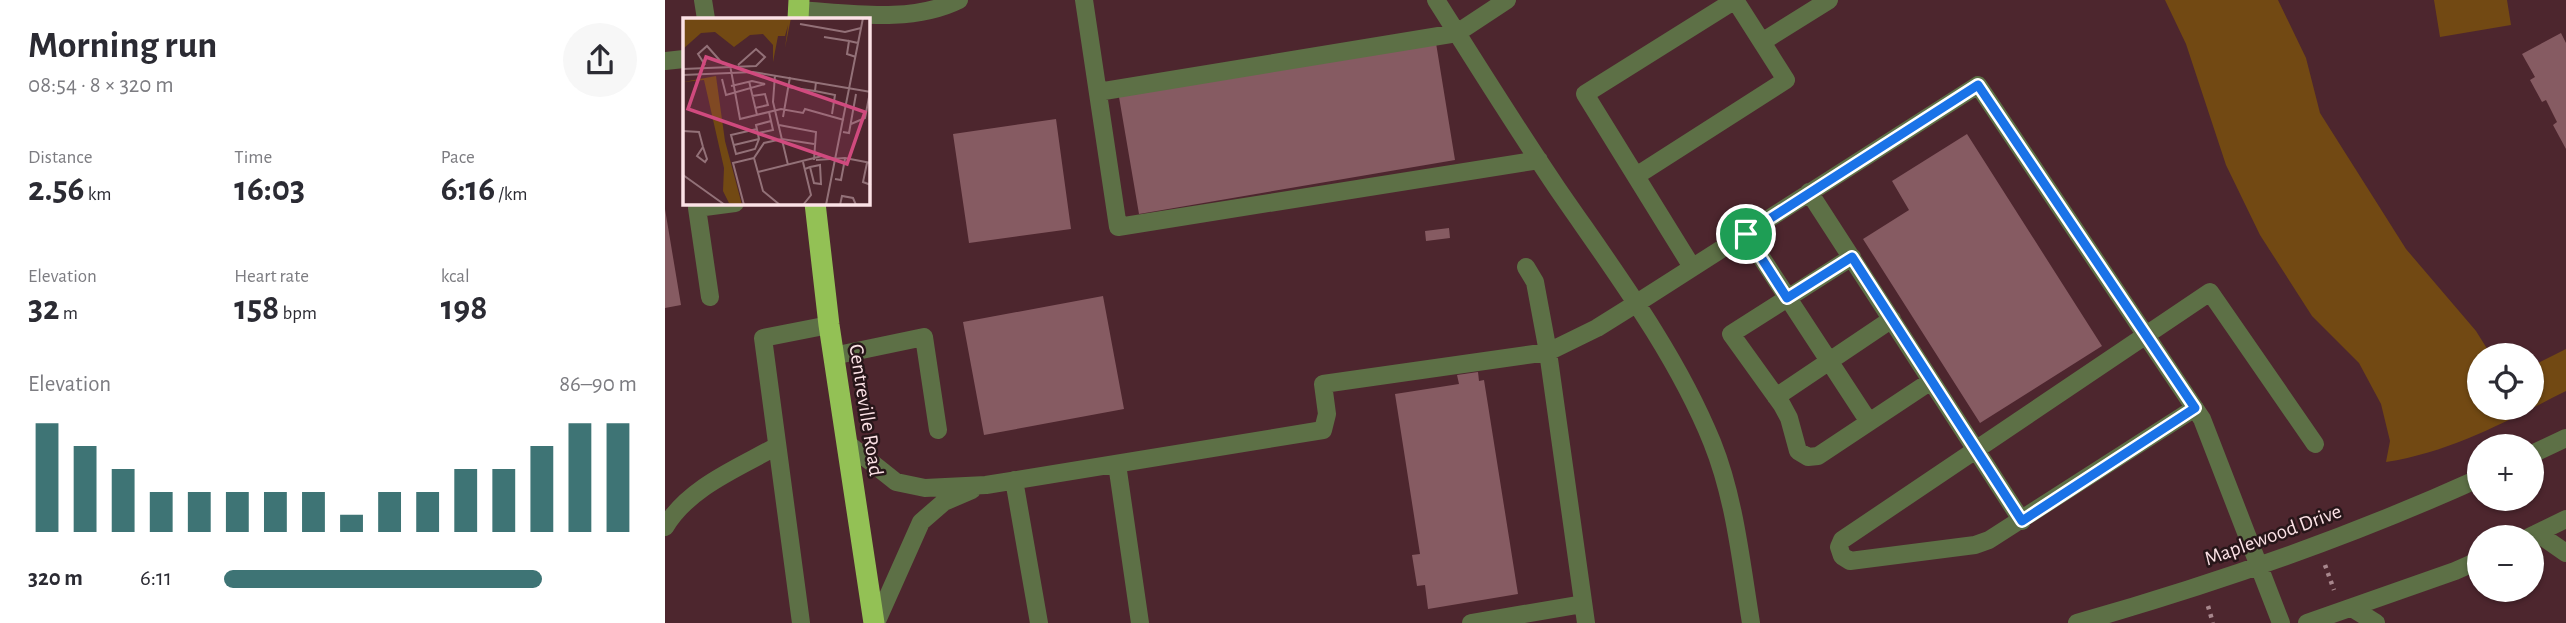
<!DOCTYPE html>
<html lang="en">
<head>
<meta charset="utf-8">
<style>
  :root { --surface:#fff; --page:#f7f7f7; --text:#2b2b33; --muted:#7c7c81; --accent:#3e7475 }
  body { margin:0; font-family:"Alegreya Sans",sans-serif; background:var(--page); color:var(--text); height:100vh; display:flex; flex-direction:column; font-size:26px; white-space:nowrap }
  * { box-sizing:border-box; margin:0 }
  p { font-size:23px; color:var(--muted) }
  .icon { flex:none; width:38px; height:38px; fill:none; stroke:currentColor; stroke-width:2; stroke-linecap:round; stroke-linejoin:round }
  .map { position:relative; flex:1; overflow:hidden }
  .panel { display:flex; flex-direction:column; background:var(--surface); width:665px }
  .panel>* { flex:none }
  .buttons { position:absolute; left:1802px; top:343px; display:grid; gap:14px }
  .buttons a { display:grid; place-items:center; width:77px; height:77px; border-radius:50%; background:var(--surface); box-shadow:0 2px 5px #0004; font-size:35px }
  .pin { position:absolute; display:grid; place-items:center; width:60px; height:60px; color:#fff; margin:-30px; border:4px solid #fff; border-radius:50%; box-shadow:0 2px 7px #0007 }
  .round { display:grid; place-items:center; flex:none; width:74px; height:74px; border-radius:37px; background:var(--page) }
  .headline { display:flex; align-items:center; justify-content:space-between; height:119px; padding:0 28px }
  h1 { font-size:38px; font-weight:600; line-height:52px }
  .figures { display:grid; grid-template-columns:repeat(3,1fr); gap:10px; height:119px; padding:7px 28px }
  .figures div { display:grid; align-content:center }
  .figures b { font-size:35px; font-weight:600 }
  .figures small { font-size:19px; font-weight:400 }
  .figures p { font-size:19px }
  .chart { height:196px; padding:14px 28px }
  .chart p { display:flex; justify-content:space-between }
  .chart svg { width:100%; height:126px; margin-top:7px; stroke:var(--accent); stroke-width:6 }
  ul { padding:0 28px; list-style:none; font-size:23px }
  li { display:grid; grid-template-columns:112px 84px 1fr; align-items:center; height:52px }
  li i { height:18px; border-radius:9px; background:var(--accent) }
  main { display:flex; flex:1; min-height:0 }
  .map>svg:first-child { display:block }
  .green { fill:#724913 }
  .building { fill:#865b62 }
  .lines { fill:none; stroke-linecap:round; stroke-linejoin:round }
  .path { stroke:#a8878d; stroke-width:4.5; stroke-dasharray:3.5 5; stroke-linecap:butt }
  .minor { stroke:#5d7046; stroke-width:18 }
  .highway { stroke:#93c155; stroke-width:21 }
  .route-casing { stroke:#fff; stroke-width:14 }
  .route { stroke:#1a73e8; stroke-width:9 }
  .labels { text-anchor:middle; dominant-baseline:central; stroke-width:5; stroke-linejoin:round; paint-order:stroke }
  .street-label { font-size:21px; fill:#fce2e6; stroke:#271619 }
  .inset-road { fill:none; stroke:#937178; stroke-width:2 }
  .view { fill:#d04a7e; fill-opacity:0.15; stroke:#d04a7e; stroke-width:3.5 }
  .inset-edge { fill:none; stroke:#fce2e6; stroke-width:3.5 }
</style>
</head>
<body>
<main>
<section class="panel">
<div class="headline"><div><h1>Morning run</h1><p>08:54 · 8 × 320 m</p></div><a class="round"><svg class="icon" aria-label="share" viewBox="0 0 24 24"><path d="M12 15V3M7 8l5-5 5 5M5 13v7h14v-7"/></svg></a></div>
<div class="figures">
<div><p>Distance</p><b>2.56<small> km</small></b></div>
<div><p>Time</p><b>16:03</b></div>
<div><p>Pace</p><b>6:16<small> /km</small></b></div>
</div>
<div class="figures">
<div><p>Elevation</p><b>32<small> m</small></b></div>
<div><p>Heart rate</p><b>158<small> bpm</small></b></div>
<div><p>kcal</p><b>198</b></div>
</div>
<div class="chart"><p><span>Elevation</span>86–90 m</p>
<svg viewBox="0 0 160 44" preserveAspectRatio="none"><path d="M5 44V6M15 44V14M25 44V22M35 44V30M45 44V30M55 44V30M65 44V30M75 44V30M85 44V38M95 44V30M105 44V30M115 44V22M125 44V22M135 44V14M145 44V6M155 44V6"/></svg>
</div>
<ul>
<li><b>320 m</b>6:11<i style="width:77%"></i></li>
</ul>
</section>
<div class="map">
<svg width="1901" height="623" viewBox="0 0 1901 623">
  <rect width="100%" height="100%" fill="#4d262e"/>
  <!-- green -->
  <path class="green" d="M1500,0H1613L1641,58L1655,113L1741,249L1811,331L1826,355H1815V408H1867V366L1901,349V391C1841,421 1789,451 1721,462L1725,441L1716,404L1694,363L1647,316L1595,235L1561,165L1521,44Z
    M1769,0H1842L1846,25L1775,37Z"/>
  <!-- building -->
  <path class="building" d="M1896,33L1901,43V149L1888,125L1892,122L1881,100L1877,102L1865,80L1870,77L1857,54Z
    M771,43L790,160L474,214L454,97Z
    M391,119L406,229L304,243L288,134Z
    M1302,134L1437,346L1315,423L1198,239L1244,210L1227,181Z
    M0,209L16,305L0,308Z
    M784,228L785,238L761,241L760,231Z
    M438,296L459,409L319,435L298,322Z
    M813,372L814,381L819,380L853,594L763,609L760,585L752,586L747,555L755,554L730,394L794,384L792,375Z"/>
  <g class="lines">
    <!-- path -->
    <path class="path" d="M1660,565L1669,590
      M1543,606L1548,623"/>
    <!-- minor -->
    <path class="minor" d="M38,0L41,19
      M419,0L453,227L874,160
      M771,0C811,63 850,126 892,188C947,268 1010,351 1047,442C1070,499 1076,562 1086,623
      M132,10C183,13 246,24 294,0
      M1097,42L1164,0
      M0,61L19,59
      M433,92L792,33L842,0
      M971,176L1121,80L1070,0
      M1144,192L1357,521
      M1081,234L1204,422
      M1187,257L1066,334L1117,405L1124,418L1133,451L1143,457L1153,456L1266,381
      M861,267L870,282L883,352L921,623
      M1027,267L920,94L1070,0
      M45,297L32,208L70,203
      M168,356L259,337L273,430
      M1111,397L1227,319
      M1530,408L1324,540L1310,545L1185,561L1177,556L1174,547L1177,540L1545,292L1650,444
      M182,443L231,482L260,488L321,485L658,430L662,414L658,384L883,352L932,328L972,303L1313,85L1537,419L1616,623
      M1867,454L1901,438
      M452,464L475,623
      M349,480L374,623
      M0,527C24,487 73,468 112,446
      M1872,533L1901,553
      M1864,537L1901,519
      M1687,608L1711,623
      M136,623L98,338L164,325
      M211,623L256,522L279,502L307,490
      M806,623L918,604
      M1412,623C1549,584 1685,537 1815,478
      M1642,623L1790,571L1815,560"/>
    <!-- highway -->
    <path class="highway" d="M133,19L134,0
      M150,203L164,325L209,623"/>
  </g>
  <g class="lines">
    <defs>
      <path id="route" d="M1313,85L1530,408L1357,521L1187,257L1122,298L1081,234Z"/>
    </defs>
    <!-- route casing -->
    <use href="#route" class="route-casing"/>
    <!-- route -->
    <use href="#route" class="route"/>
  </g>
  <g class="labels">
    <!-- street labels -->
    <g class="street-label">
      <text transform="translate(201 410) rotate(81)">Centreville Road</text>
      <text transform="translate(1608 535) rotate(-20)">Maplewood Drive</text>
    </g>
  </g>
  <!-- overview -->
  <g transform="translate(18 18)">
    <rect width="187" height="187" fill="#4d262e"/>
    <path d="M0,0H108L102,30L105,7L102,18H95L90,44V27L80,16L67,17L51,29L32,14L18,15L0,31ZM33,58L42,123L59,187L46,185L40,173L41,150L21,62L0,64Z" fill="#724913"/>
    <path class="inset-road" d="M117,6L162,14L178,10M141,19L166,23M173,39L164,36L166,23L175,25M22,47L15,36L24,28L40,46M47,47L57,101L98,91L120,95L122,91L161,102M0,51L73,48L82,39L73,31L55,47M0,57L70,54L188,74M92,57L90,84L105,147M39,61L43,77L82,66L69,63L48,68M66,63L74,97M105,69L132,73L133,64M132,73L152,77L149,96M69,78L82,76L85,87L72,90M100,99L107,59M168,106L182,100L187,74M96,107L133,114L131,142M74,111L48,117L53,136L72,131L76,121L73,107L88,103M0,113L16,114L20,129M160,114L166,115L173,76M75,115L90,112L86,94M51,127L76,121M20,129L24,141L22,144L14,138ZM133,142L162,140L188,145M184,145L180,164L188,167M122,151L127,149L137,147L138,166L131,165L127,149M75,154L139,138L153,141M0,157L42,187M152,161L158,162L162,141M61,187L50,145L71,140M97,187L80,173L71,140L81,125L99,121L131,126M120,187L128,177L120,144M143,187L180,0M157,187L159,178L170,180L173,187"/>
    <path class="view" d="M23,39L182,94L164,146L5,91Z"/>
    <rect width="187" height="187" class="inset-edge"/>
  </g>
</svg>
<div class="buttons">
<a><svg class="icon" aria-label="locate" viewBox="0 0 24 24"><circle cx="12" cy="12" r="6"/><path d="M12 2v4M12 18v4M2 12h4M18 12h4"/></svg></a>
<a>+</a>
<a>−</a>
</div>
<div class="pin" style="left:1081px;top:234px;background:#1e9e55"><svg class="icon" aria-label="arrive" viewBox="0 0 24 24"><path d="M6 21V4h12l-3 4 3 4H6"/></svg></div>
</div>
</main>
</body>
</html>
